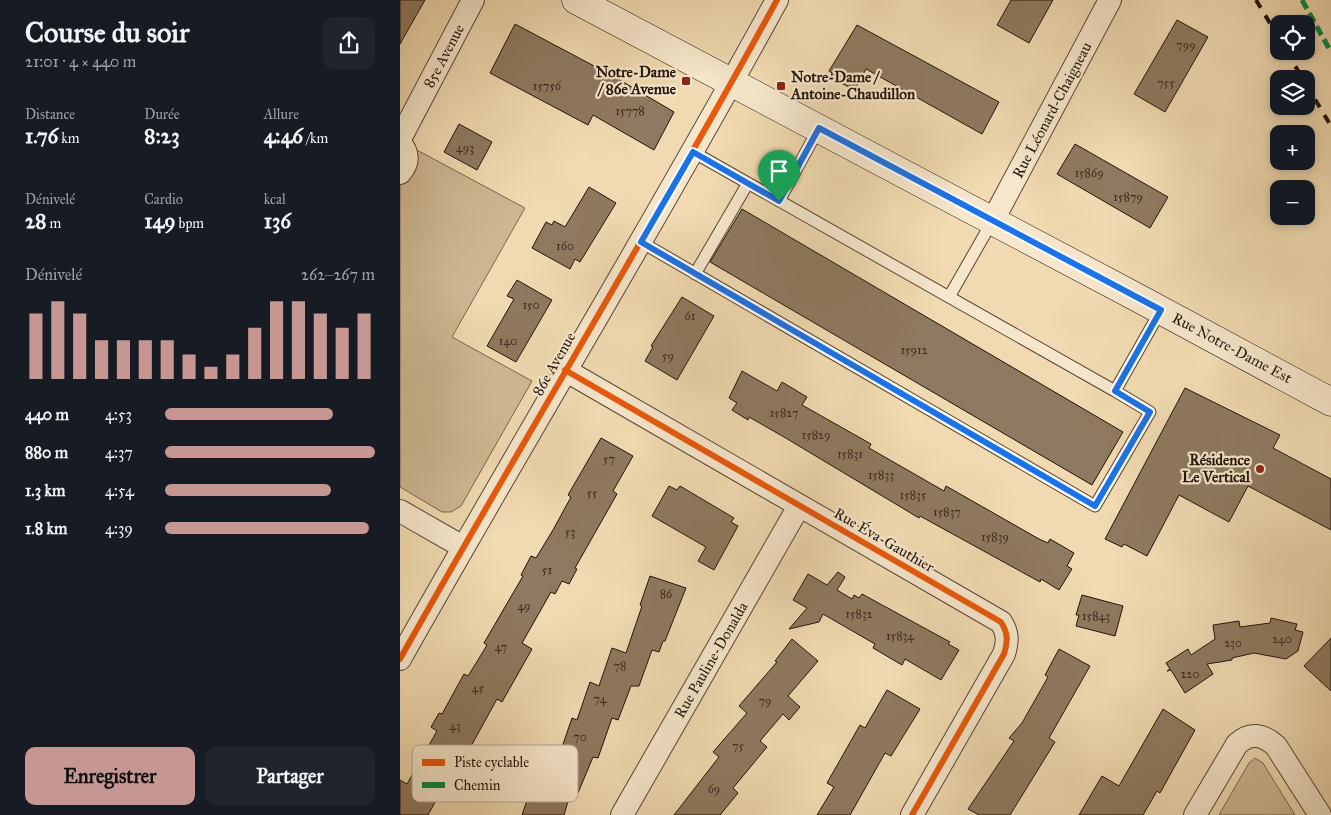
<!DOCTYPE html>
<html lang="fr">
<head>
<meta charset="utf-8">
<style>
  :root { --surface:#171b24; --page:#20242c; --text:#f1f3f6; --muted:#9ea1a6; --accent:#c59692 }
  body { margin:0; font-family:"IM FELL Great Primer",serif; background:var(--page); color:var(--text); height:100vh; display:flex; flex-direction:column; font-size:19px; white-space:nowrap }
  * { box-sizing:border-box; margin:0 }
  p { font-size:16px; color:var(--muted) }
  .icon { flex:none; width:28px; height:28px; fill:none; stroke:currentColor; stroke-width:2; stroke-linecap:round; stroke-linejoin:round }
  .map { position:relative; flex:1; overflow:hidden }
  .drawer { display:flex; flex-direction:column; background:var(--surface); width:400px }
  .drawer>* { flex:none }
  .controls { position:absolute; left:870px; top:15px; display:grid; gap:10px }
  .controls a { display:grid; place-items:center; width:45px; height:45px; border-radius:10px; background:var(--surface); box-shadow:0 2px 8px #0003; font-size:25px }
  .pin { position:absolute; display:grid; place-items:center; width:42px; height:42px; color:#fff; margin:-51px -21px; border-radius:50% 50% 50% 0; rotate:-45deg; box-shadow:0 0 5px #0007 }
  .pin .icon { rotate:45deg }
  .round { display:grid; place-items:center; flex:none; width:52px; height:52px; border-radius:10px; background:var(--page) }
  .head { display:flex; align-items:center; justify-content:space-between; height:85px; padding:0 25px }
  h1 { font-size:28px; font-weight:700; line-height:38px }
  .figures { display:grid; grid-template-columns:repeat(3,1fr); gap:8px; height:85px; padding:5px 25px }
  .figures div { display:grid; align-content:center }
  .figures b { font-size:21px; font-weight:700 }
  .figures small { font-size:14px; font-weight:400 }
  .figures p { font-size:14px }
  .chart { height:140px; padding:10px 25px }
  .chart p { display:flex; justify-content:space-between }
  .chart svg { width:100%; height:90px; margin-top:5px; stroke:var(--accent); stroke-width:6 }
  .action { display:flex; gap:10px; margin-top:auto; padding:10px 25px }
  .action a { flex:1; height:58px; border-radius:10px; background:var(--accent); color:#111; font-size:20px; font-weight:700; line-height:58px; text-align:center }
  .action a+a { background:var(--page); color:var(--text) }
  ul { padding:0 25px; list-style:none; font-size:16px }
  li { display:grid; grid-template-columns:80px 60px 1fr; align-items:center; height:38px }
  li i { height:12px; border-radius:6px; background:var(--accent) }
  main { display:flex; flex:1; min-height:0 }
  .map>svg:first-child { display:block }
  .green { fill:#ceb894; stroke:#78664e }
  .building { fill:#8e7a60; stroke:#221309 }
  .lines { fill:none; stroke-linecap:round; stroke-linejoin:round }
  .lane-casing { stroke:#564533; stroke-width:13 }
  .street-casing { stroke:#564533; stroke-width:24 }
  .secondary-casing { stroke:#221309; stroke-width:29 }
  .lane { stroke:#f6e7cc; stroke-width:11 }
  .street { stroke:#f6e7cc; stroke-width:22 }
  .secondary { stroke:#f6e7cc; stroke-width:28 }
  .rail { stroke:#221309; stroke-width:4; stroke-dasharray:9 9; stroke-linecap:butt }
  .quiet { stroke:#00873e; stroke-width:5; stroke-dasharray:10 5; stroke-linecap:butt }
  .cycleway-casing { stroke:#f6e7cc; stroke-width:9 }
  .cycleway { stroke:#e8590c; stroke-width:6 }
  .route-casing { stroke:#fff; stroke-width:10 }
  .route { stroke:#1a73e8; stroke-width:6 }
  .poi-dot { fill:#8f2418; stroke:#f6e7cc; stroke-width:2 }
  .labels { text-anchor:middle; dominant-baseline:central; stroke-width:4.5; stroke-linejoin:round; paint-order:stroke }
  .number-label { font-size:12px; fill:#3d2d1f }
  .street-label { font-size:15px; fill:#221309; stroke:#f6e7cc }
  .poi-label { font-size:15px; font-weight:bold; fill:#221309; stroke:#f6e7cc; text-anchor:end }
  .key { fill:#f6e7cc; stroke:#b6a792; stroke-width:1 }
  .key-label { font-size:14px; fill:#221309 }
</style>
</head>
<body>
<main>
<section class="drawer">
<div class="head"><div><h1>Course du soir</h1><p>21:01 · 4 × 440 m</p></div><a class="round"><svg class="icon" aria-label="share" viewBox="0 0 24 24"><path d="M12 15V3M7 8l5-5 5 5M5 13v7h14v-7"/></svg></a></div>
<div class="figures">
<div><p>Distance</p><b>1.76<small> km</small></b></div>
<div><p>Durée</p><b>8:23</b></div>
<div><p>Allure</p><b>4:46<small> /km</small></b></div>
</div>
<div class="figures">
<div><p>Dénivelé</p><b>28<small> m</small></b></div>
<div><p>Cardio</p><b>149<small> bpm</small></b></div>
<div><p>kcal</p><b>136</b></div>
</div>
<div class="chart"><p><span>Dénivelé</span>262–267 m</p>
<svg viewBox="0 0 160 44" preserveAspectRatio="none"><path d="M5 44V12M15 44V6M25 44V12M35 44V25M45 44V25M55 44V25M65 44V25M75 44V32M85 44V38M95 44V32M105 44V19M115 44V6M125 44V6M135 44V12M145 44V19M155 44V12"/></svg>
</div>
<ul>
<li><b>440 m</b>4:53<i style="width:80%"></i></li>
<li><b>880 m</b>4:37<i style="width:100%"></i></li>
<li><b>1.3 km</b>4:54<i style="width:79%"></i></li>
<li><b>1.8 km</b>4:39<i style="width:97%"></i></li>
</ul>
<div class="action"><a>Enregistrer</a><a>Partager</a></div>
</section>
<div class="map">
<svg width="931" height="815" viewBox="0 0 931 815">
  <rect width="100%" height="100%" fill="#f1dab1"/>
  <filter id="stains"><feTurbulence type="fractalNoise" baseFrequency=".004" numOctaves="4"/><feColorMatrix values="0 0 0 0 .2 0 0 0 0 .09 0 0 0 0 .02 0 0 0 .5 -.17"/></filter>
  <radialGradient id="worn" r=".72"><stop offset=".6" stop-color="#630" stop-opacity="0"/><stop offset="1" stop-color="#630" stop-opacity=".3"/></radialGradient>
  <!-- green -->
  <path class="green" d="M0,141L125,208L52,337L132,381L61,506L51,512H42L0,487Z
    M855,758L863,763L895,815H819L849,763Z"/>
  <!-- building -->
  <path class="building" d="M0,0H25L0,44Z
    M611,0H653L629,43L597,25Z
    M777,20L808,37L765,112L734,94Z
    M115,24L213,76L274,112L254,150L193,115L188,125L90,73Z
    M457,25L599,102L582,134L466,69L456,87L452,85L451,88L431,78L432,73L429,71Z
    M59,124L92,142L77,170L44,152Z
    M675,144L768,197L750,228L657,174Z
    M189,187L216,203L180,262L175,259L170,269L132,248L146,222L152,225L154,221L165,227Z
    M342,209L723,432L692,485L310,262Z
    M117,280L152,300L116,362L87,346L114,299L107,296Z
    M282,297L314,316L277,380L245,361L253,347L251,346Z
    M342,371L377,391L382,382L407,397L402,405L471,444L469,448L544,491L546,486L639,539L648,543L650,539L674,553L667,566L672,569L659,590L641,579L640,582L520,516L519,518L384,437L349,417L348,420L332,410L337,403L329,398Z
    M785,388L880,435L873,448L931,479V530L848,486L829,522L779,495L747,556L724,544L722,547L705,539Z
    M201,438L233,456L213,491L217,494L175,568L177,569L169,584L162,581L155,594L151,592L122,643L132,649L102,702L97,699L48,788L44,786L28,815H0V780L7,784L37,731L31,727L39,713L42,714L64,674L68,676L78,660L87,645L84,643L123,576L121,575L131,556L136,558L153,530L171,497L168,495Z
    M269,486L277,490L280,486L334,518L331,522L338,526L314,570L298,561L306,547L252,516Z
    M438,572L445,577L437,590L452,599L454,595L459,598L462,594L550,642L548,644L559,650L541,680L505,659L502,665L473,648L475,644L423,614L419,622L389,629L407,608L393,600L408,574L427,585Z
    M250,576L286,588L265,641H263L259,652L252,650L239,686H231L218,720L212,718L198,758L193,757L178,793L171,791L164,815H122L131,788L139,790L152,753L159,756L172,718L177,720L190,682L199,686L212,648L226,653L242,606L240,605Z
    M682,595L723,606L715,636L676,626L679,615H676Z
    M871,618L897,624L895,630L903,632L898,651L886,659L854,653L832,658V660L807,664L813,674L785,693L771,670L767,671L770,669L766,663L788,649L791,655L815,639L813,625L839,621L840,627L870,623Z
    M931,638V691L904,666Z
    M392,639L418,661L388,696L400,707L389,720L383,714L360,741L367,747L333,788L338,793L320,815H274L319,757L313,752L347,713L339,706L377,662L375,661Z
    M659,649L690,666L649,738L655,742L610,815H579L568,809L614,741L609,738L622,723L648,677L645,675Z
    M487,690L520,709L491,756L485,753L450,815H417L434,787L427,783L460,725L465,728Z
    M763,709L795,730L760,793L757,791L743,815H679L702,776L719,786Z"/>
  <g class="lines">
    <defs>
      <path id="lane" d="M293,152L715,391L761,310
        M379,201L419,128
        M241,242L695,506L750,412L715,391
        M295,274L348,183
        M549,297L593,220"/>
      <path id="street" d="M0,139L73,0
        M0,143C9,153 9,163 0,173
        M593,220L710,0
        M165,370L601,622C608,633 608,641 604,654L512,815
        M0,511L63,547
        M0,659C124,438 256,222 377,0
        M222,815L399,506
        M795,815L837,744C850,732 863,734 876,746L920,815"/>
      <path id="secondary" d="M176,0L738,298L931,402"/>
    </defs>
    <!-- lane casing -->
    <use href="#lane" class="lane-casing"/>
    <!-- street casing -->
    <use href="#street" class="street-casing"/>
    <!-- secondary casing -->
    <use href="#secondary" class="secondary-casing"/>
    <!-- lane -->
    <use href="#lane" class="lane"/>
    <!-- street -->
    <use href="#street" class="street"/>
    <!-- secondary -->
    <use href="#secondary" class="secondary"/>
    <!-- rail -->
    <path class="rail" d="M856,0L879,38
      M886,51L903,79
      M906,84L931,126"/>
    <!-- quiet -->
    <path class="quiet" d="M902,0L931,52"/>
    <defs>
      <path id="cycleway" d="M165,370L601,622C608,633 608,641 604,654L512,815
        M0,659C124,438 256,222 377,0"/>
    </defs>
    <!-- cycleway casing -->
    <use href="#cycleway" class="cycleway-casing"/>
    <!-- cycleway -->
    <use href="#cycleway" class="cycleway"/>
  </g>
  <g class="lines">
    <defs>
      <path id="route" d="M419,128L761,310L715,391L750,412L695,506L241,242L293,152L379,201Z"/>
    </defs>
    <!-- route casing -->
    <use href="#route" class="route-casing"/>
    <!-- route -->
    <use href="#route" class="route"/>
  </g>
  <!-- markers -->
  <g class="poi-dot">
    <rect x="281" y="76" width="10" height="10" rx="2.5"/>
    <rect x="376" y="81" width="10" height="10" rx="2.5"/>
    <circle cx="860" cy="469" r="5"/>
  </g>
  <g class="labels">
    <!-- number labels -->
    <g class="number-label">
      <text x="786" y="45">799</text>
      <text x="766" y="83">755</text>
      <text x="147" y="86">15756</text>
      <text x="230" y="111">15778</text>
      <text x="65" y="148">493</text>
      <text x="689" y="173">15869</text>
      <text x="728" y="197">15879</text>
      <text x="165" y="246">160</text>
      <text x="131" y="305">150</text>
      <text x="290" y="316">61</text>
      <text x="108" y="341">140</text>
      <text x="514" y="350">15912</text>
      <text x="268" y="356">59</text>
      <text x="384" y="413">15827</text>
      <text x="416" y="435">15829</text>
      <text x="450" y="454">15831</text>
      <text x="209" y="459">57</text>
      <text x="481" y="475">15833</text>
      <text x="192" y="493">55</text>
      <text x="513" y="495">15835</text>
      <text x="547" y="512">15837</text>
      <text x="170" y="532">53</text>
      <text x="595" y="537">15839</text>
      <text x="147" y="570">51</text>
      <text x="266" y="594">86</text>
      <text x="124" y="606">49</text>
      <text x="459" y="614">15832</text>
      <text x="696" y="616">15843</text>
      <text x="500" y="636">15834</text>
      <text x="882" y="639">240</text>
      <text x="833" y="643">230</text>
      <text x="101" y="647">47</text>
      <text x="220" y="666">78</text>
      <text x="790" y="674">220</text>
      <text x="78" y="688">45</text>
      <text x="200" y="699">74</text>
      <text x="365" y="701">79</text>
      <text x="55" y="726">43</text>
      <text x="180" y="737">70</text>
      <text x="338" y="746">75</text>
      <text x="314" y="789">69</text>
    </g>
    <!-- street labels -->
    <g class="street-label">
      <text transform="translate(44 56) rotate(-62)">85e Avenue</text>
      <text transform="translate(652 110) rotate(-62)">Rue Léonard-Chaigneau</text>
      <text transform="translate(832 348) rotate(28)">Rue Notre-Dame Est</text>
      <text transform="translate(154 364) rotate(-60)">86e Avenue</text>
      <text transform="translate(484 540) rotate(30)">Rue Éva-Gauthier</text>
      <text transform="translate(311 660) rotate(-60)">Rue Pauline-Donalda</text>
    </g>
    <!-- poi labels -->
    <g class="poi-label">
      <text x="276" y="72">Notre-Dame<tspan x="276" dy="17">/ 86e Avenue</tspan></text>
      <text x="391" y="77" text-anchor="start">Notre-Dame /<tspan x="391" dy="17">Antoine-Chaudillon</tspan></text>
      <text x="850" y="460">Résidence<tspan x="850" dy="17">Le Vertical</tspan></text>
    </g>
  </g>
  <!-- legend -->
  <rect x="12" y="745" width="166" height="57" rx="8" class="key"/>
  <rect x="22" y="759" width="23" height="7" fill="#e8590c"/>
  <rect x="22" y="782" width="23" height="6" fill="#00873e"/>
  <g class="key-label">
    <text x="54" y="767">Piste cyclable</text>
    <text x="54" y="790">Chemin</text>
  </g>
  <rect width="100%" height="100%" filter="url(#stains)"/>
  <rect width="100%" height="100%" fill="url(#worn)"/>
</svg>
<div class="controls">
<a><svg class="icon" aria-label="locate" viewBox="0 0 24 24"><circle cx="12" cy="12" r="6"/><path d="M12 2v4M12 18v4M2 12h4M18 12h4"/></svg></a>
<a><svg class="icon" aria-label="layers" viewBox="0 0 24 24"><path d="M12 4l9 5-9 5-9-5zM3 14l9 5 9-5"/></svg></a>
<a>+</a>
<a>−</a>
</div>
<div class="pin" style="left:379px;top:201px;background:#1e9e55"><svg class="icon" aria-label="arrive" viewBox="0 0 24 24"><path d="M6 21V4h12l-3 4 3 4H6"/></svg></div>
</div>
</main>
</body>
</html>
